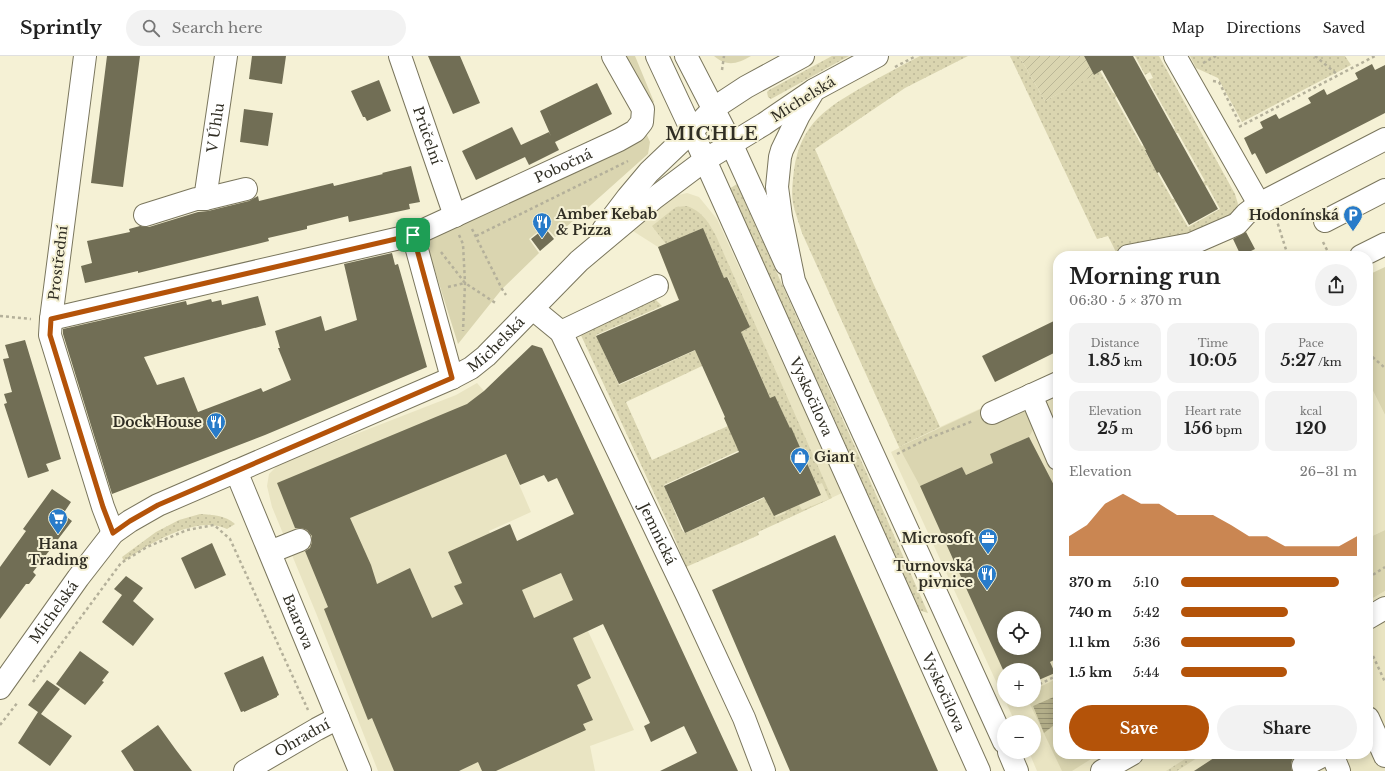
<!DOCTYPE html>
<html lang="en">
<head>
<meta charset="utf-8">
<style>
  :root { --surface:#fff; --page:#f2f2f2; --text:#222; --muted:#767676; --line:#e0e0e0; --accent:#b45309 }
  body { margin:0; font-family:"Libre Baskerville",serif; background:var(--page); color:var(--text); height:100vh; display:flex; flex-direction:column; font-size:15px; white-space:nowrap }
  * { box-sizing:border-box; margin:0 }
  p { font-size:13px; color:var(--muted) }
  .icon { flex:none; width:22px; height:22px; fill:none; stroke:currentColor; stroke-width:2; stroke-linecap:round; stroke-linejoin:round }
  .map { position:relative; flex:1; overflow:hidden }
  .details { position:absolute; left:1053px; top:195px; width:320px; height:508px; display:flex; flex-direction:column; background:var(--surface); border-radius:16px; box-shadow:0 2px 10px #0003 }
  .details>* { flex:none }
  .controls { position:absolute; left:997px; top:555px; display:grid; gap:8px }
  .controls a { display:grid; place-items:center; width:44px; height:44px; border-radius:50%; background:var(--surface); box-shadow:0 2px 10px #0003; font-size:20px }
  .pin { position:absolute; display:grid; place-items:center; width:34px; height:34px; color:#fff; margin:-17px; border-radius:8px; box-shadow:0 2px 6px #0006 }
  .round { display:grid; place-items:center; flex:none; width:42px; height:42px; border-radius:21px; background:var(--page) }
  .summary { display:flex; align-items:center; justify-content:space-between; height:68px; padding:0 16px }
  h1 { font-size:22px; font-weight:700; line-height:30px }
  .stats { display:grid; grid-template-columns:repeat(3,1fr); gap:6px; height:68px; padding:4px 16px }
  .stats div { display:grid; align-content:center; border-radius:10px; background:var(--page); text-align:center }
  .stats b { font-size:17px; font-weight:700 }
  .stats small { font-size:11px; font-weight:400 }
  .stats p { font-size:11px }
  .chart { height:112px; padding:8px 16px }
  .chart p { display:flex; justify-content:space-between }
  .chart svg { width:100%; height:72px; margin-top:4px; fill:var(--accent); opacity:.7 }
  .button { display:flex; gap:8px; margin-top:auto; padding:8px 16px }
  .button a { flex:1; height:46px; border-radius:24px; background:var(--accent); color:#fff; font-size:16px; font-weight:700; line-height:46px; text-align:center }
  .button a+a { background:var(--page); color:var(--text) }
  ul { padding:0 16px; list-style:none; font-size:13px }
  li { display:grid; grid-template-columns:64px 48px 1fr; align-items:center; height:30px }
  li i { height:10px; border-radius:5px; background:var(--accent) }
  header { display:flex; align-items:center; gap:24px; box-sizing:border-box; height:56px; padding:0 20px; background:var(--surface); border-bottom:1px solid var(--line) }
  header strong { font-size:19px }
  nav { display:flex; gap:22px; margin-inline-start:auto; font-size:14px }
  .search { width:280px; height:36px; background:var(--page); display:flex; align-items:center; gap:10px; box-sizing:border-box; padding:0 14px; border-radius:22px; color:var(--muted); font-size:15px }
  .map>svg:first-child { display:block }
  .built { fill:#e9e4c2; fill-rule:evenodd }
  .grass { fill:url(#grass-dots) }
  .park { fill:#dad5b0 }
  .garden { fill:url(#garden-furrows) }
  .water { fill:url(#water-rules) }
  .building { fill:#716e55; fill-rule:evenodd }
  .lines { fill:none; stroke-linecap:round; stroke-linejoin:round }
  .minor-casing { stroke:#7a765d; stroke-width:24 }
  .major-casing { stroke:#7a765d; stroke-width:24 }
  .path { stroke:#b4b09a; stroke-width:2.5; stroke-dasharray:3 3; stroke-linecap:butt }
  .minor { stroke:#fff; stroke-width:22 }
  .major { stroke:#fff; stroke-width:22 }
  .route-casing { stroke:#fff; stroke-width:8 }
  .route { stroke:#b45309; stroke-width:5 }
  .labels { text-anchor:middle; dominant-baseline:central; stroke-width:4; stroke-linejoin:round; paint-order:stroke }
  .street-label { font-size:14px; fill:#302e24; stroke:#f5f1d5 }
  .poi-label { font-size:14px; font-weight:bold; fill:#302e24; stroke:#f5f1d5; text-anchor:end }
  .district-label { font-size:18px; font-weight:bold; letter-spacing:1px; fill:#302e24; stroke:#f5f1d5 }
</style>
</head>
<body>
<header>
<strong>Sprintly</strong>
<div class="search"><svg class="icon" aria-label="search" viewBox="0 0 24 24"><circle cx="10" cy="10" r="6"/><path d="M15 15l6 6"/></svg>Search here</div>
<nav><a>Map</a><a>Directions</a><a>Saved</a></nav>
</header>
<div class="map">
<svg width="1385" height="715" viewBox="0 0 1385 715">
  <defs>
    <pattern id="grass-dots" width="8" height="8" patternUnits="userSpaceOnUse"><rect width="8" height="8" fill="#dad5b0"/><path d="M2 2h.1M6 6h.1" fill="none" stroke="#bbb797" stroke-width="1.8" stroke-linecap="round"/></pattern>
    <pattern id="garden-furrows" width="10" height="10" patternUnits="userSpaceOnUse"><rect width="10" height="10" fill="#dad5b0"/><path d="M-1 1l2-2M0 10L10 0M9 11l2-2" fill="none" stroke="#bbb797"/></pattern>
    <pattern id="water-rules" width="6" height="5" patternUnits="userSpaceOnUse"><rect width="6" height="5" fill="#b3ae89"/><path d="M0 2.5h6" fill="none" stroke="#928e70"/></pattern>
  </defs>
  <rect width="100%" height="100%" fill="#f5f1d5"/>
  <!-- built -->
  <path class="built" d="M687,137L699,141L717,163L842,437L778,467L732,380L724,362L725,361L695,236L678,243L658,191L633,175L674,140Z
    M1058,317V698H1368V545L1385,535V715H1037L1029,696H1034V666H1015L1005,644H1034V614H1004V643L891,396L940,371ZM1004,562H1034V592H1004Z
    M1368,325L1385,359V474L1368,482Z
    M477,327L484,335L499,382L531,456L489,475L516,536L561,517L634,674L590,690L595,715H378L316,557L272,451L267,430L269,418L279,408L456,339Z"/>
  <!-- grass -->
  <path class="grass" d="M832,0H849L771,43L768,41L767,36L769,34Z
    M920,0H968L905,32L815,93L874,229L940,371L899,391L802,177C799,167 795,157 793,147C791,136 793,124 794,114C801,66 828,51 866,29C884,19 902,9 920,0Z
    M1010,0H1019L1045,45L1100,15L1113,37H1114L1117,40L1115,42L1142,90L1144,89L1146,94L1145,95L1172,143H1174L1176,146L1174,147L1188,171L1220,153L1207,129L1205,130L1203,126L1205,125L1178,77H1176L1174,73L1175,72L1148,24L1153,22L1150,16L1145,19L1135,0H1159L1235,138L1238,148L1233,158L1190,183L1116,196L1108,180L1097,183Z
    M1190,0H1345L1351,9L1242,66L1218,22L1196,12Z
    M737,128L864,411L928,557L918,554L829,351L729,133Z
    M687,150C702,155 709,167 716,180L832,442L758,476L759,479L686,511L673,478L579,275L652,240L662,250L596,279L619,329L698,293L702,310L626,346L652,404L728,370L742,393L664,429L682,474L685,477L766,441L769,451L776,461L786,457L785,455L799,449L802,454L829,443L822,427L817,429L775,340L769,343L763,325L741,276L750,271L728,221L724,222L703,172L666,188L652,170L676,151Z
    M200,458C213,459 225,459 235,468L227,473C197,458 149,488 124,505L122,501L156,476L179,464Z
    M1193,698H1203L1177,715H1166Z"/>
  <!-- park -->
  <path class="park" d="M617,0H635L654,46L647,49Z
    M714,0H751C737,8 727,11 714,0Z
    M646,77L650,86L648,98L555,181L545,170L529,183L539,197L502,233L458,288L426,186Z
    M1385,211V359L1368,325V219Z
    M996,346L1009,356H1027L1037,366L1029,381L990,398L993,407L966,419L962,411L920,430L899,391Z
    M1385,474V535L1368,545V482Z
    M1058,622V639L1033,650L1044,676L1058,666V698H1099L1072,715H1062L1028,644H1034V634Z"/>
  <!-- garden -->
  <path class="garden" d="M1019,0H1084L1094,19L1045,45Z"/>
  <!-- water -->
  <path class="water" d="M1058,639V666L1044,677L1033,650Z"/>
  <!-- building -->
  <path class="building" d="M107,0H140L123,131L91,127Z
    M252,0H286L282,28L249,23Z
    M428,0H460L480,47L453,58Z
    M1084,0H1133L1218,153L1189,169L1159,116L1157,117L1145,94H1146L1102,14L1094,19Z
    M1372,8L1375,14L1385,9V57L1266,118L1255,97L1252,99L1244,82L1263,72L1260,66L1276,58L1279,63L1311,47L1308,42L1324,33L1327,39L1358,23L1355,17Z
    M379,24L391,55L367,65L365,61H363L351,35Z
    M597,27L612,58L555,86L559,94L529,109L525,101L476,124L462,95L512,71L521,89L549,76L551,80L540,55Z
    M244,53L273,57L268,90L240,86Z
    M411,110L420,146L409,148L410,153L349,166L348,160L307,170V173L268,182L269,185L138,217V215L85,227L81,210L92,207L87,185L130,176L129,173L140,170L149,171L198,156L208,155L249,145L258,140L259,145L333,127L334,130L383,118L382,117Z
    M545,172L554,183L540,195L531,183Z
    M703,172L724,222L727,221L750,271L741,276L770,342L775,340L790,372L791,371L821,439L774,460L764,441L685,477L664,430L739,396L724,362L725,361L695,294L619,328L596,280L679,244L658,191Z
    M1246,176L1255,193L1241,200L1233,183Z
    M392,197L395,209L398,208L427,311L265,379L112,438L63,278V273L186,245L187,249L211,243L212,246L221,244L222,249L258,240L266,269L144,301L157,329L184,321L198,356L261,332L263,336L291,324L278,292H280L275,275L321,260L325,275L357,264L344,208Z
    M1058,263V295L995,326L982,300Z
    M25,284L61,403L46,408L49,415L28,422L4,348L7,347L4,338L12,336L3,303L9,302L5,289Z
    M532,289L542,292L738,715H660L697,697L684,670L651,686L644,670L650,667L603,568L573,582L591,622L577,629L593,664L583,668L586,674L496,715H482L478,706L459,715H394L372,662L368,664L324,553L328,551L305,495L310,492L312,486V480L307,474L301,472H295L277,427L467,348L484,335ZM506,398L520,429L544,419L548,426L557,422L574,458L517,485L510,468L448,496L462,527L454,530L463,548L432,562L410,512L377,528L371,509L350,462ZM561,517L573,544L534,562L522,534Z
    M1029,381L1058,437V602L1050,606L1055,617L1034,626V614H1004V616L920,430L962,411L966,419L993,407L990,398ZM1004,562H1034V592H1004Z
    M52,433L71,446L63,458L72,465L33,516L36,519L29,528H26L0,563V511L26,475L23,473Z
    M835,479L938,715H790L712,534Z
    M212,487L226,519L195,533L181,502Z
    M126,520L143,532L133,545L154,563L133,590L102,566L122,539L114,533Z
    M80,595L109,616L102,625L104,626L85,649L56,628Z
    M263,600L279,639L277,640V641L244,656V655L241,656L224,617Z
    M47,624L60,633L41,658L72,680L50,710L18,687L38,656L28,649Z
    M158,669L176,694L192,715H134L121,695Z
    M1220,698H1297V699L1292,704L1291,709L1292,715H1194Z"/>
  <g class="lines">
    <defs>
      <g id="minor">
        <path d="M85,0L51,263L50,279L103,451L113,477"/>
        <path id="s1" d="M400,0L455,160"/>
        <path d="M686,0L731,87L786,208"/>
        <path d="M1175,0L1259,148"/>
        <path id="s2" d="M205,143L226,0"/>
        <path d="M145,159L196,143H205L246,133"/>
        <path d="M1325,165L1385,134"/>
        <path d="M603,174L628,141L649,116L692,75L657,0"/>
        <path d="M413,179L452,322"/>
        <path d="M1128,200L1191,188L1237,168L1246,158L1259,148L1385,83"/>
        <path d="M1361,200L1385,188"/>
        <path id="s3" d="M533,253L561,276L686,537L744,662L764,715"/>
        <path id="s4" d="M51,263L413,179L619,84L635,75L642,66L643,53L613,0"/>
        <path d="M561,276L657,230"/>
        <path d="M1031,339L1058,403"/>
        <path d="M992,357L1058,327"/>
        <path id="s5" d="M236,415L360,715"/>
        <path d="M270,496L300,484"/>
        <path d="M1368,562L1385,552"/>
        <path id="s6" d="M0,632L78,522L113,477L130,465L158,449L452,322L471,312L486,300L579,205L653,143L705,104L764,68L814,34"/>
        <path d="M1368,662L1385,700"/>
        <path d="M1332,698L1339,715"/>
        <path d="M1303,710L1326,698"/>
        <path id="s7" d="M245,715L317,673L338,662"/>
        <path d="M1102,715L1132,698"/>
      </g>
      <g id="major">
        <path id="s8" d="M803,0L746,31L714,52L692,75L979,715"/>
        <path d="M877,0L814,34L799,59L782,94L780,101L777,131L781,161L794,225L1004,686"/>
        <path d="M1009,696L1017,715"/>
      </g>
    </defs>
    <!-- minor casing -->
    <use href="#minor" class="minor-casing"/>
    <!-- major casing -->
    <use href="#major" class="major-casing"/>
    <!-- path -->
    <path class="path" d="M1315,0L1338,19
      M1203,7L1216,0
      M895,11L916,0
      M722,14L724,0
      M1213,25L1219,26L1241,70
      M1239,71L1375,0
      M1276,162L1288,200
      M472,173L502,233L506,239
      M459,179L463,188L465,227L463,275
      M476,180L628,105
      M1323,186L1330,200
      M441,196L465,227L497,248
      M448,231L465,227
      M0,260L31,263
      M1368,297L1385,312
      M897,398L927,383L973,365
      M1368,522L1385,511
      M1368,589L1385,626
      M33,626L121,507L147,491L187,474L214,469L230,483L308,654
      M1034,631L1058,619
      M0,669L18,646"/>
    <!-- minor -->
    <use href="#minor" class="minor"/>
    <!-- major -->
    <use href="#major" class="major"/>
  </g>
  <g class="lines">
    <defs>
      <path id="route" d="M413,179L452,322L158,449L130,465L113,477L103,451L50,279L51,263Z"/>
    </defs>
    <!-- route casing -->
    <use href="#route" class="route-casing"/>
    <!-- route -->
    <use href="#route" class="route"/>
  </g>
  <!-- icons -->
  <defs>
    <symbol id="parking-pin" viewBox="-11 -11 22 30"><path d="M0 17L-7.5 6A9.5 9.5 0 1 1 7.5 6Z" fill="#287bc9" stroke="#f5f1d5"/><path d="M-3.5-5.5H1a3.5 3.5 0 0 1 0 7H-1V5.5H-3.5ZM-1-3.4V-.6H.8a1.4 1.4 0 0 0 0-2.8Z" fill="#fff"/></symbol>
    <symbol id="restaurant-pin" viewBox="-11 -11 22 30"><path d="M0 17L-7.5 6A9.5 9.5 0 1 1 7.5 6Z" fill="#287bc9" stroke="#f5f1d5"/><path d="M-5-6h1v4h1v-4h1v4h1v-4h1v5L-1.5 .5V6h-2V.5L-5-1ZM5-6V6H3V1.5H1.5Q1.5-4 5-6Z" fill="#fff"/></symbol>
    <symbol id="shop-pin" viewBox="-11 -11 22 30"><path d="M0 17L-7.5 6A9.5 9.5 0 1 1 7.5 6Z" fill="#287bc9" stroke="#f5f1d5"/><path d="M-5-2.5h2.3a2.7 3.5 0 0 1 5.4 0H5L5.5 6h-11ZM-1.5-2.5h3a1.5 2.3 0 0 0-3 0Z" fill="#fff"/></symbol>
    <symbol id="supermarket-pin" viewBox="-11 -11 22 30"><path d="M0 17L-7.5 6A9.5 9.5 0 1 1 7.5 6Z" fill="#287bc9" stroke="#f5f1d5"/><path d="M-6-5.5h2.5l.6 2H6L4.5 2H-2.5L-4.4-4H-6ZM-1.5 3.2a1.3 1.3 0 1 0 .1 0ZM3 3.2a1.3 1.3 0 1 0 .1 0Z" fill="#fff"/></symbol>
    <symbol id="office-pin" viewBox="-11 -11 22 30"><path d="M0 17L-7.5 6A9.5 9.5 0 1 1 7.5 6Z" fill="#287bc9" stroke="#f5f1d5"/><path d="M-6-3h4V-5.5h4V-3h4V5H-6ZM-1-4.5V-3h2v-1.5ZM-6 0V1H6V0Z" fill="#fff"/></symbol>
  </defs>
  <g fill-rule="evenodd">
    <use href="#parking-pin" x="1342" y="148" width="22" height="30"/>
    <use href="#restaurant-pin" x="531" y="155" width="22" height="30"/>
    <use href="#restaurant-pin" x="205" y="355" width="22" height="30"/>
    <use href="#shop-pin" x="789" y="390" width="22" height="30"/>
    <use href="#supermarket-pin" x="47" y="451" width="22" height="30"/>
    <use href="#office-pin" x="977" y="471" width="22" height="30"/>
    <use href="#restaurant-pin" x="976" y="507" width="22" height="30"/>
  </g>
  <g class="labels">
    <!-- street labels -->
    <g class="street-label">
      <text transform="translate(803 43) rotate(-32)">Michelská</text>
      <text stroke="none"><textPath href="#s2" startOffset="72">V Úhlu</textPath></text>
      <text stroke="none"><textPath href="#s1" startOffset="84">Průčelní</textPath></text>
      <text stroke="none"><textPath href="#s4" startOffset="537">Pobočná</textPath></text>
      <text transform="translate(58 207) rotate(-83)">Prostřední</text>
      <text stroke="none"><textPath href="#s6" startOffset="621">Michelská</textPath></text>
      <text stroke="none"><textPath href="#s8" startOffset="426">Vyskočilova</textPath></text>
      <text stroke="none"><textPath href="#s3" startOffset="260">Jemnická</textPath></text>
      <text stroke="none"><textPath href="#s6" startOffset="93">Michelská</textPath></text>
      <text stroke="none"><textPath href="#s5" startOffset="163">Baarova</textPath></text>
      <text stroke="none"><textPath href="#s8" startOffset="750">Vyskočilova</textPath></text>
      <text stroke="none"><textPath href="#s7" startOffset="66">Ohradní</textPath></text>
    </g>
    <!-- poi labels -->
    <g class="poi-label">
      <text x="556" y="158" text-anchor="start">Amber Kebab<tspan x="556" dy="16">&amp; Pizza</tspan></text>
      <text x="1339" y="159">Hodonínská</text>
      <text x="202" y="366">Dock House</text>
      <text x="814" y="401" text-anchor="start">Giant</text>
      <text x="974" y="482">Microsoft</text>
      <text x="58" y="488" text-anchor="middle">Hana<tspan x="58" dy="16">Trading</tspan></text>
      <text x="973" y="510">Turnovská<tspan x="973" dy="16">pivnice</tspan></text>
    </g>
    <!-- district labels -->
    <g class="district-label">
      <text x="712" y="78">MICHLE</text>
    </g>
  </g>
</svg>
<div class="controls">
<a><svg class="icon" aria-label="locate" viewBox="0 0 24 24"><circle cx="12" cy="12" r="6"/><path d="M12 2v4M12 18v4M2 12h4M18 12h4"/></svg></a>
<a>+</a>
<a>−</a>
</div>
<div class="pin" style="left:413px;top:179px;background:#1e9e55"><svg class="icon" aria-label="arrive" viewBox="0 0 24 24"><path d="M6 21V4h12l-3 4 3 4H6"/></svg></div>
<section class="details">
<div class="summary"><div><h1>Morning run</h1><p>06:30 · 5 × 370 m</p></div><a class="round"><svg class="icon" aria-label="share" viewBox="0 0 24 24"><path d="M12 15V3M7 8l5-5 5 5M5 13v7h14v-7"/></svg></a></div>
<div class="stats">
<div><p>Distance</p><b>1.85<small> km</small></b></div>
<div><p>Time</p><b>10:05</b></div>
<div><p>Pace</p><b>5:27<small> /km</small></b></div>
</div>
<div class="stats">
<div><p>Elevation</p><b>25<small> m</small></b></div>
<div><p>Heart rate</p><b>156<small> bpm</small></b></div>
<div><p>kcal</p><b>120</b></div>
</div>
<div class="chart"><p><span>Elevation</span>26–31 m</p>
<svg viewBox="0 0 160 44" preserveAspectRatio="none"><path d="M0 44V32L10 25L20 12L30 6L40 12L50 12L60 19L70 19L80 19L90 25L100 32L110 32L120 38L130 38L140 38L150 38L160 32V44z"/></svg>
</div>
<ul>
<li><b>370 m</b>5:10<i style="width:90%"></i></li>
<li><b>740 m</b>5:42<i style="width:61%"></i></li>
<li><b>1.1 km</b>5:36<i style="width:65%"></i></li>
<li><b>1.5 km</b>5:44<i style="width:60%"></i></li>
</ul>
<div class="button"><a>Save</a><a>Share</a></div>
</section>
</div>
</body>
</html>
